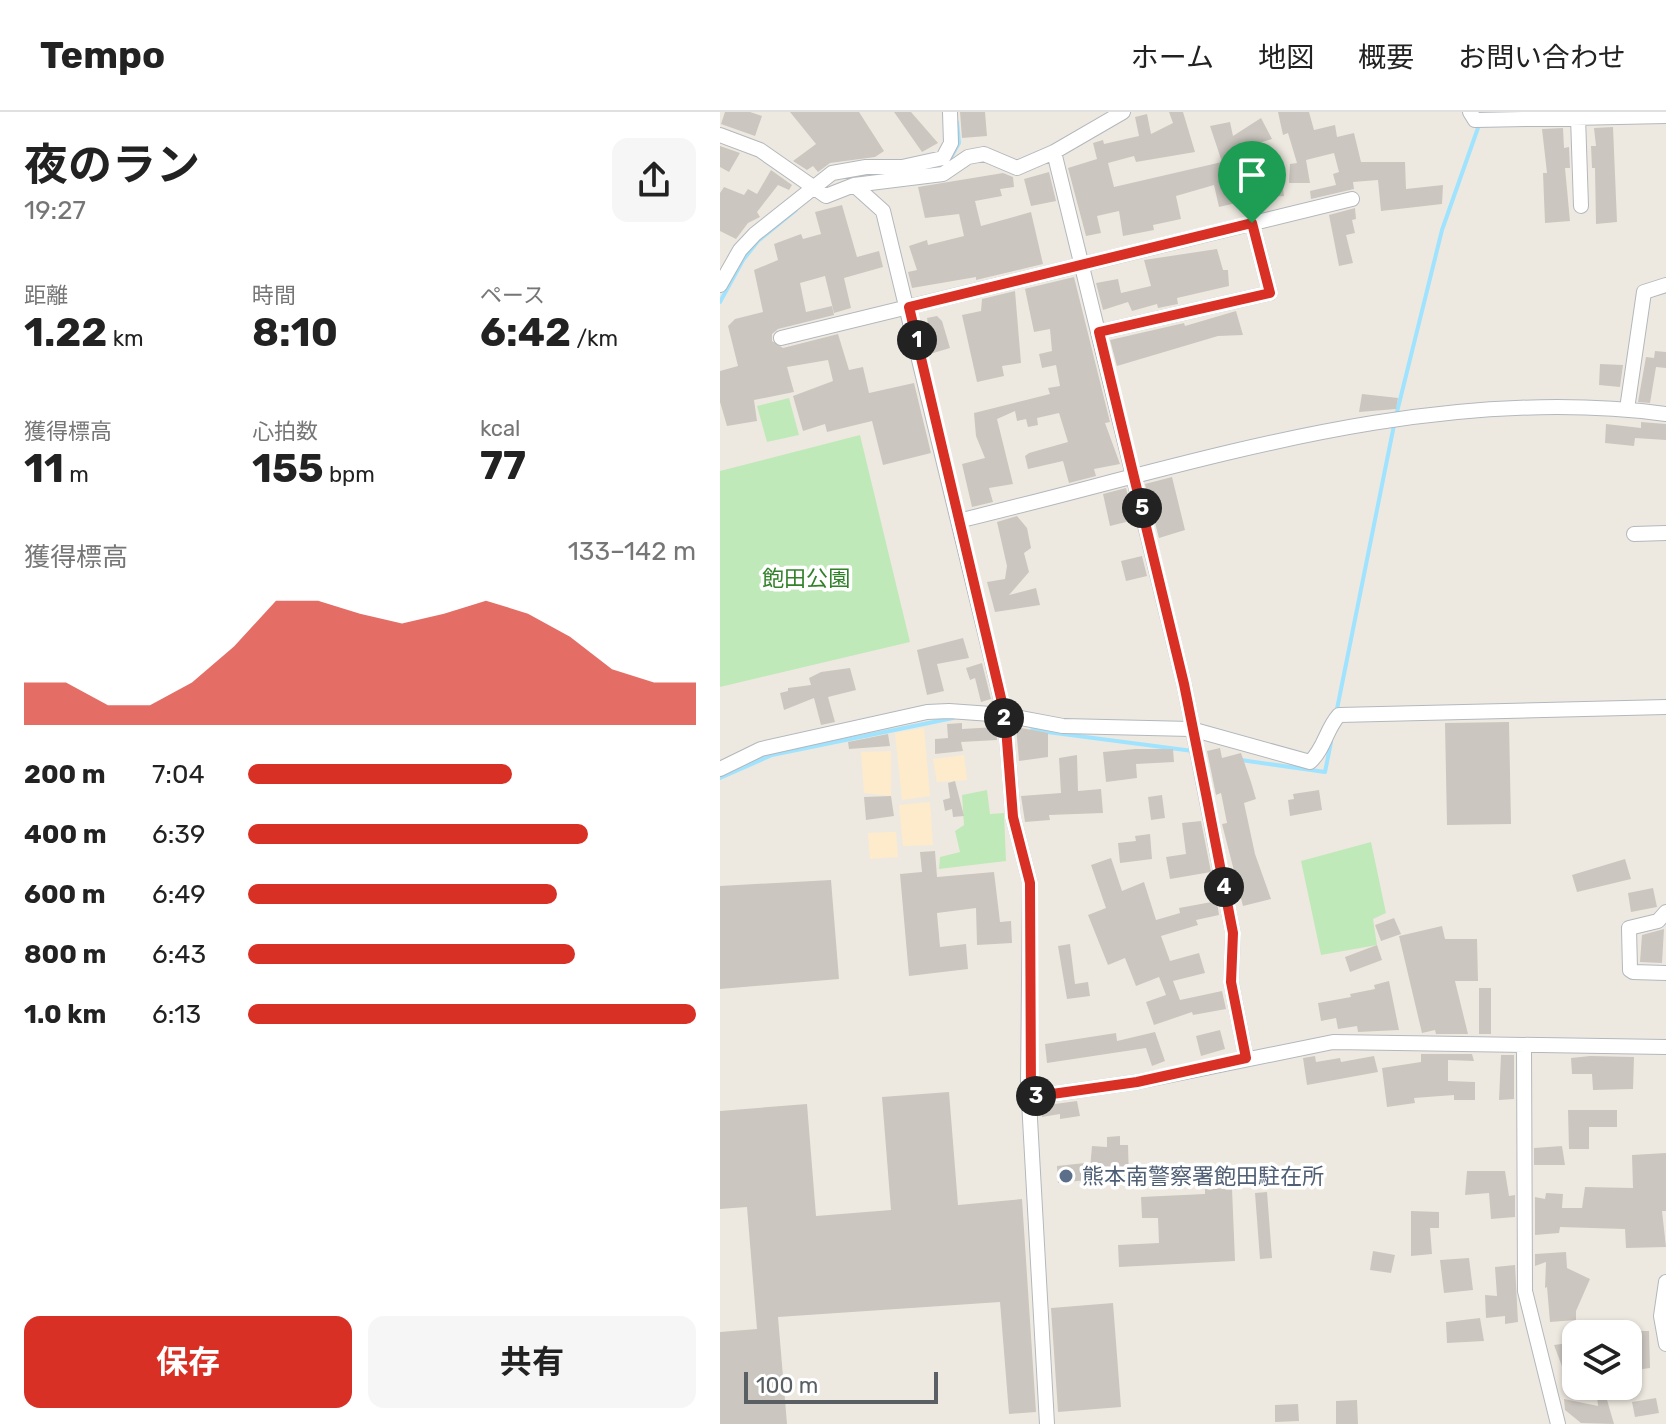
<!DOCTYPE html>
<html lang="ja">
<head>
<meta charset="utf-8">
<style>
  :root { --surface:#fff; --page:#f6f6f6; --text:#222; --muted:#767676; --line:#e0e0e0; --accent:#d93025 }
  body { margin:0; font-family:Rubik,"Noto Sans JP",sans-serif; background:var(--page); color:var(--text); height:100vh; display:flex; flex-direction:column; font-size:30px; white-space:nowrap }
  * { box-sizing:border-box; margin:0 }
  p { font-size:26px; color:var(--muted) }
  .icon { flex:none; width:44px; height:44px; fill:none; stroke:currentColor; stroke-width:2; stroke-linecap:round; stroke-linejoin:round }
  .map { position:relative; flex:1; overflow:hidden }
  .details { display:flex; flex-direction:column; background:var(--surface); width:720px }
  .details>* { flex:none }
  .controls { position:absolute; left:842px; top:1208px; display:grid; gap:16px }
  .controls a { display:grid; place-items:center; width:80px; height:80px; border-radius:16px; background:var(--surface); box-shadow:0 2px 6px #0004; font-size:40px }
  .scale { position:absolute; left:24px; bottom:20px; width:194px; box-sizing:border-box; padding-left:8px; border:4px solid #595f63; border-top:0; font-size:22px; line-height:28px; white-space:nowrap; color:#595f63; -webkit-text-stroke:6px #fff; paint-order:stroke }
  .pin { position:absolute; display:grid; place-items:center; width:68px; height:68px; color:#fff; margin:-82px -34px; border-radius:50% 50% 50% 0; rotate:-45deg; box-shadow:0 0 8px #0007 }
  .pin .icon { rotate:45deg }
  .km { position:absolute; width:40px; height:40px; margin:-20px; border-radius:50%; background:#222; color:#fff; font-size:22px; line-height:40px; text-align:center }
  .round { display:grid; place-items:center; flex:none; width:84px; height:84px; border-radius:16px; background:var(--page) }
  .headline { display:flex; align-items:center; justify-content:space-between; height:136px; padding:0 24px }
  h1 { font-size:44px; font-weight:700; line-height:60px }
  .stats { display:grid; grid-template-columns:repeat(3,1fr); gap:12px; height:136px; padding:8px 24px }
  .stats div { display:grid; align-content:center }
  .stats b { font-size:40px; font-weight:700 }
  .stats small { font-size:22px; font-weight:400 }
  .stats p { font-size:22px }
  .chart { height:224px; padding:16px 24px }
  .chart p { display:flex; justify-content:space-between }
  .chart svg { width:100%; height:144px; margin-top:8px; fill:var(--accent); opacity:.7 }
  .primary-button { display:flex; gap:16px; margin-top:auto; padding:16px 24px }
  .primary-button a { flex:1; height:92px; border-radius:16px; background:var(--accent); color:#fff; font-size:32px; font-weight:700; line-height:92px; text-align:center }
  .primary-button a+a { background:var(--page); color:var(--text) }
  ul { padding:0 24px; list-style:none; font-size:26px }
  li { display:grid; grid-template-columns:128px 96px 1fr; align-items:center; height:60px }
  li i { height:20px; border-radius:10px; background:var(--accent) }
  header { display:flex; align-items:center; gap:48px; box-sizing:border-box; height:112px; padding:0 40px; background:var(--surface); border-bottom:2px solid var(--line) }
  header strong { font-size:38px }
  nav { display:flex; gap:44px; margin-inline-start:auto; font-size:28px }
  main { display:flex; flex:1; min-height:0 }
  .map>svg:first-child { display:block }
  .green { fill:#c0e9b9 }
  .sand { fill:#feebcb }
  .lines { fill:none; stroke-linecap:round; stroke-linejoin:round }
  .stream { stroke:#9fe3ff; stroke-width:4 }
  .building { fill:#cbc6bf }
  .minor-casing { stroke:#b3b8bd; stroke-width:16 }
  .minor { stroke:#fff; stroke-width:14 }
  .route-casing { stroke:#fff; stroke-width:16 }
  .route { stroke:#d93025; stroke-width:10 }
  .service-dot { fill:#5c6f8a; stroke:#fff; stroke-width:3 }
  .labels { text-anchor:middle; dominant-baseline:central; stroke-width:7; stroke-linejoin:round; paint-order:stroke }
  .park-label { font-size:22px; fill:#32822a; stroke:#fff }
  .service-label { font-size:22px; fill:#4e5e75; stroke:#fff; text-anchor:start }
</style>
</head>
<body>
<header>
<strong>Tempo</strong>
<nav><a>ホーム</a><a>地図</a><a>概要</a><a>お問い合わせ</a></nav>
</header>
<main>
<section class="details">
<div class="headline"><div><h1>夜のラン</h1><p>19:27</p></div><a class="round"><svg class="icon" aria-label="share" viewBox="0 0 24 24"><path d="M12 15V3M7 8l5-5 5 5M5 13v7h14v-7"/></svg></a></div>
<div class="stats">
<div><p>距離</p><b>1.22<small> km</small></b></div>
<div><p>時間</p><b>8:10</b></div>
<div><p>ペース</p><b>6:42<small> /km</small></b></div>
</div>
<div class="stats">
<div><p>獲得標高</p><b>11<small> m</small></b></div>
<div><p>心拍数</p><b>155<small> bpm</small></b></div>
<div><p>kcal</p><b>77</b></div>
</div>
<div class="chart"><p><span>獲得標高</span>133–142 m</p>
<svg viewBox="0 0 160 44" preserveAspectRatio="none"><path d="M0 44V31L10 31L20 38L30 38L40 31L50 20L60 6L70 6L80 10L90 13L100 10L110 6L120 10L130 17L140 27L150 31L160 31V44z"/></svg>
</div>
<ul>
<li><b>200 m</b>7:04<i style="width:59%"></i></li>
<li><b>400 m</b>6:39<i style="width:76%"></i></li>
<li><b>600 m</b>6:49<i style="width:69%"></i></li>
<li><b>800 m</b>6:43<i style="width:73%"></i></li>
<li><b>1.0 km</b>6:13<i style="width:100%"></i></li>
</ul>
<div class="primary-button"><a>保存</a><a>共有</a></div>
</section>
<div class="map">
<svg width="946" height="1312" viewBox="0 0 946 1312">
  <rect width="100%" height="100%" fill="#eee9e0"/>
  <!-- green -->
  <path class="green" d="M69,286L79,323L47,330L37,294Z
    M140,323L190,530L0,575V359Z
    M267,678L270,702L284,701L286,749L219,757L220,745L240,740L235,719L244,713L242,683Z
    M651,730L666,801L653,807L657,833L601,843L581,749Z"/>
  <!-- sand -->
  <path class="sand" d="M204,616L210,684L182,688L175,621Z
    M171,639V684L144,681L141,640Z
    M244,643L247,668L217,670L213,647Z
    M210,690L213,733L183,734L179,693Z
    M176,720L178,745L150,747L148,721Z"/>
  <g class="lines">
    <!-- stream -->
    <path class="stream" d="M230,47L239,31L237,10
      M0,190L23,148L38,129L76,98
      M676,304L722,118L759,13
      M616,602L674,313
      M312,618L473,639
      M521,648L605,660L611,630
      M0,666L52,643L233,606"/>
  </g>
  <!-- building -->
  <path class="building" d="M5,0H30L42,4L35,24L1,12Z
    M70,0H139L164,39L155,45L110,51L98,60L93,54L87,58L73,49L96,32Z
    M174,0H191L218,31L202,40Z
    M240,0H265L267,24L242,26Z
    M449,0H463L475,40L416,50L414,44L388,51L394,75L502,50L490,14L510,10L513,24L541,6L552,27L510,40L517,69L521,68L523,76L562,69L564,84L537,86L499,95L494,73L456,84L461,107L433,113L434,118L403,124L399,99L377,104L381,121L366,124L348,56L377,47L373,31L383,28L384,32L419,24L415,5L427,2L431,22L453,11Z
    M558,0H589L594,18L615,13L617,25L634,21L641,50H685L686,77L723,73L722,92L661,99L658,68L633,70L634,77L591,87L590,79L616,73L613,62L619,60L614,41L586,48L590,71H569L570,52L577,51L568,21L563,23Z
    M893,15L897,110L876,112L875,56H872L871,34H876L874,16Z
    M843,16L844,36L849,35L850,56H845L850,109L825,111L823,61H827L822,17Z
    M0,34L20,41L9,60L0,55Z
    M51,58L72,73L69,78L58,73L37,100L40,105L28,111L16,127L0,119V81L4,75L24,83L28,77L37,82Z
    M329,60L336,89L311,94L304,67Z
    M283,61L293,65L294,75L280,77L282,84L255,89L261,114L311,100L323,152L256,168V165L192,176L188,160L197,158L189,134L207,128L208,133L244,124L239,102L205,106L198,75Z
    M122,93L137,145L159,139L163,155L124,166L131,196L114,201L105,164L80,171L86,200L112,194L114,203L58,217L52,222V229L63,236L118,222L129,258L143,255L149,281L194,271L211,341L163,353L152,309L107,320L105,312L83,319L73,284L113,269L108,248L67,255L74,280L34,288L37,309L7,314L0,290V259L18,254L8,214L15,207L43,200L34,158L58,148L54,132L81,122L83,127L101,122L95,100Z
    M635,96L636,107L632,108L635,121L626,123L633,151L619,154L609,103Z
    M497,137L503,158H508L509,174L457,186L458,192L438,196L437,192L412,199L408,190L383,198L376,171L398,167L401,181L431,174L424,148Z
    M354,165L390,310L385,311L400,352L374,357L376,364L349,371L343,349L308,357L305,344L309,341L348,330L339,301L317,306L318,313L308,315L306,307L297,309L295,299L277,307L293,372L269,376L273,390L252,395L242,352L265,346L256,324L254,301L330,282L328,276L340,274L336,253L322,256L319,242L332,239L330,217L314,220L305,177L300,178Z
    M295,179L301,251L282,254L284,264L257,270L242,203L261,199L262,187Z
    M516,199L523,223L498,224L397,254L390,228L464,211L465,214Z
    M217,204L222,209L230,236L210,242L202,214L208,213L207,206Z
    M935,239L946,240V256L936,255L930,291L918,290L926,245L934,246Z
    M880,252L903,253L900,275L879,273Z
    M642,282L678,286L676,297L639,300Z
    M921,310L946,312V328L915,326L914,334L885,331L886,312L921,316Z
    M452,365L465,418L439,426L425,372Z
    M406,376L414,408L390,414L383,382Z
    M297,404L307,416L311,436L304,441L309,460L289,483L316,476L320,493L275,500L267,470L285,467L287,454L277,410Z
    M422,444L427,464L406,469L401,449Z
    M243,526L249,546L217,552L224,579L207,583L197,538Z
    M262,551L271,587L261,590L255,566L250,568L246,556Z
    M130,556L136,578L108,585L115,610L101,613L94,586L64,598L60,581L68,579V576L91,573L89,566L101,560Z
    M789,610L791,712L727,713L725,611Z
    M242,611V617L276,615L277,628L241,630L243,639L215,642V627L228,626L227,612Z
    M296,615L328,621V645L299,649Z
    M168,622L170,634L129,637L128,630Z
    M500,636L502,646L521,641L531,670L536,687L524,691L535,742L551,787L523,794L502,712L507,711L501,681L496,683L487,639Z
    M415,637H453L454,650L416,652L417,666L386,670L383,640Z
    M357,643L358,679L381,677L383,701L329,703L330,708L305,710L301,684L341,681L339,646Z
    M235,669L244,704L233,705L232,697L225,699L223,688L230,686L228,671Z
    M599,678L602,698L570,704L568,688L574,687L573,682Z
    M442,683L445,706L431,708L428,685Z
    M171,684L174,704L146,708L144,685Z
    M481,709L491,760L450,767L446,745L466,742L462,711Z
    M430,722L432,747L400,751L398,731L416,729L415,724Z
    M215,739L217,765L274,760L280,810L291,809L292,831L257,833L256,796L217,801L220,835L246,832L248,857L189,864L180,762L202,760L200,740Z
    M391,746L402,779L424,770L436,808L460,801L459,796L497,789L499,803L476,808L478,813L441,824L450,849L479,841L485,861L453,869L460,888L502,879L506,897L473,903L472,900L434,913L426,890L446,883L439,865L416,874L405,846L388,853L368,803L386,796L371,753Z
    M905,747L911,767L857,780L852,763Z
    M111,768L119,867L0,877V774Z
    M933,776L937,795L911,800L908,781Z
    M674,806L681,822L661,829L655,813Z
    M722,814L725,827H757L758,869H735L748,922H716L715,918L702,921L679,824Z
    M944,817L942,851L920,850L922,823Z
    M350,832L355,872L368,870L370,884L347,887L338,834Z
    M657,833L662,848L630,860L625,845Z
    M669,869L679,918L638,920L637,914L618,917L616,906L601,909L598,891L631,885L630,882L655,877L654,873Z
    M759,876H771V922H759Z
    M500,918L505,937L481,944L476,924Z
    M435,920L445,949L432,954L426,936L327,951L325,932L396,921L397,929Z
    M701,942H752L754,949L728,948V969L755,970V988H734V983L694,986L695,991L667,995L662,956L701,950Z
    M781,943H794V987L779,988Z
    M595,944L596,950L620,946L621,950L654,944L658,960L587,973L583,946Z
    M870,944L914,945L913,977L873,978L872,962H852L851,946Z
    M229,980L238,1093L302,1087L316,1300L289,1302L280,1190L58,1205L67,1312H0V1220L37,1217L27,1095L0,1097V999L87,992L96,1104L171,1098L162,985Z
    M357,989L360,1004L340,1007V1002L322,1005L320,994Z
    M848,998H897V1015H869V1037H849Z
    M400,1024V1033H408L409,1066H388V1059L370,1057L372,1034L387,1035V1025Z
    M842,1034L845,1053H814V1036Z
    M946,1041V1099H942L946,1135L906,1136L905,1117L840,1115L839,1121L815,1123V1085L825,1087L826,1081L843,1082L842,1096H862L865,1075L913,1076L912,1043Z
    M365,1051L367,1068L338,1071L337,1054Z
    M747,1059H785L789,1084L795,1083V1105L771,1107L769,1081L745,1083Z
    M512,1076L515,1149L399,1155L398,1133L439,1131L438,1106H422L421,1085L485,1082V1077Z
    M547,1080L552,1146L540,1147L535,1081Z
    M691,1099L719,1100V1116H710L712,1142L691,1144Z
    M653,1139L675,1143L671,1161L650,1158Z
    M846,1140L847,1156L870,1167L856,1199V1208L830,1210L827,1175L825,1176L826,1150L815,1154V1142Z
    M749,1146L753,1178L724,1181L720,1148Z
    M795,1153L798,1210L785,1212V1204L766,1206L765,1183L777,1184L775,1155Z
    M393,1191L401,1295L338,1300L331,1196Z
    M760,1206L764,1229L727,1231L726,1210Z
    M908,1219H929L930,1256L908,1259Z
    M856,1230V1256L843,1257L834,1233Z
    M876,1274H883L894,1312L861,1311L845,1298L844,1287L878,1294Z
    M936,1286L939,1301L915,1305L912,1290Z
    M637,1288L638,1312H616V1289Z
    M578,1292L579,1309L555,1310V1293Z"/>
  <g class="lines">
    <defs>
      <path id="minor" d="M750,0L755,8L946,4
        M858,5L861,94
        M0,23L40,38L106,84L134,73L223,62L248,45L264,42L297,56L334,40L403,0
        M334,40L464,572L513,821L511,870L526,946
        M134,73L163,99L285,603L293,705L310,771L308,971L327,1312
        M0,173L20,138L35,122L112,61L146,55H182L223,46L231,31L230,0
        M379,220L550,181L532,111
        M61,226L632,87
        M907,297L924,180L946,173
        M238,409C468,354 706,270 946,302
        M914,422L946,421
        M0,657L41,637L207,600L229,599L285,603L343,614L471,617L590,650C605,636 606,617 619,603L946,595
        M946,800L938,809L909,816L910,858L913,860L946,861
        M804,933L805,1179L838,1312
        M311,985L417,970L613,930L946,935
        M946,1170L941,1204L946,1232"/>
    </defs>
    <!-- minor casing -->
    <use href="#minor" class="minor-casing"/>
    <!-- minor -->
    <use href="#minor" class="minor"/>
  </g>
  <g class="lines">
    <defs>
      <path id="route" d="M532,111L550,181L379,220L464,572L486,682L513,821L511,870L526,946L417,970L311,985L310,771L293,705L285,603L189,195Z"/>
    </defs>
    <!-- route casing -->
    <use href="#route" class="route-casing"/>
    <!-- route -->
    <use href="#route" class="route"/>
  </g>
  <!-- markers -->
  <circle class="service-dot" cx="346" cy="1064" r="8"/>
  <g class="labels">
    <!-- park labels -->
    <g class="park-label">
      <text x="86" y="466">飽田公園</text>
    </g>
    <!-- service labels -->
    <g class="service-label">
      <text x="362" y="1064">熊本南警察署飽田駐在所</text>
    </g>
  </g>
</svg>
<div class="controls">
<a><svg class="icon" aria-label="layers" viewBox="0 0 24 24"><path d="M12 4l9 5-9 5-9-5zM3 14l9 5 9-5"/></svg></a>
</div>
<div class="scale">100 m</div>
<div class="pin" style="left:532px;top:111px;background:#1e9e55"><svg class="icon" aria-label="arrive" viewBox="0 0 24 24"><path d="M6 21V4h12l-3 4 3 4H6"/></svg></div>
<b class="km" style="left:197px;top:228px">1</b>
<b class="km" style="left:284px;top:606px">2</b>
<b class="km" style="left:316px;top:984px">3</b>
<b class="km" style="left:504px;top:775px">4</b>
<b class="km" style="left:422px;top:396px">5</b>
</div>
</main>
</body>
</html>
